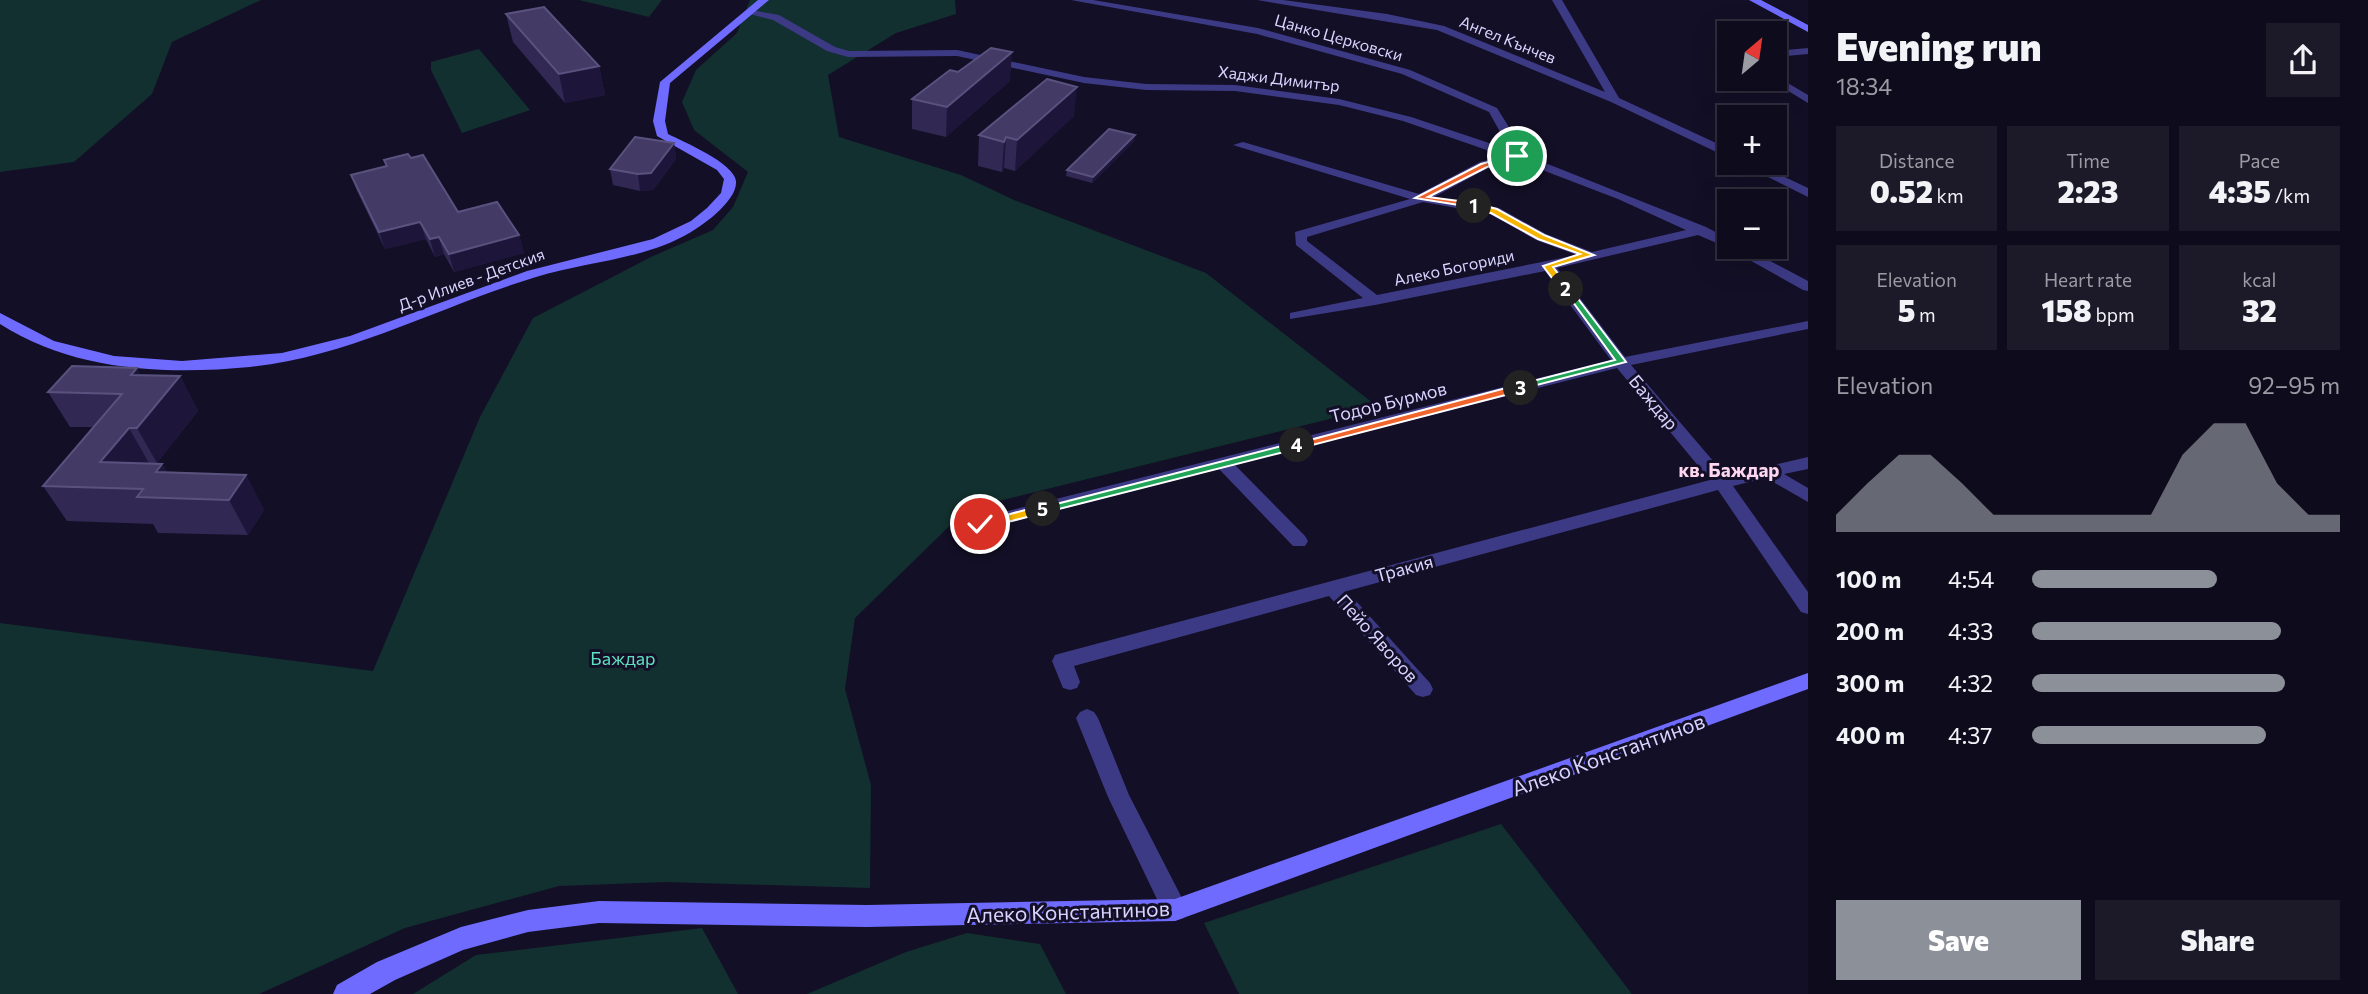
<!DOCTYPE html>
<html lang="en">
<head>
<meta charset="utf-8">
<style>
  :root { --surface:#0e0b1c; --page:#1c1929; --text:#f1f3f6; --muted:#9b9ba3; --line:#2e2b3b; --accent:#8c9099 }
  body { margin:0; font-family:Commissioner,sans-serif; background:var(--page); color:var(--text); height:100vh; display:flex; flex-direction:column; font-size:26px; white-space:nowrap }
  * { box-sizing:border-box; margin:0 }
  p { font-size:23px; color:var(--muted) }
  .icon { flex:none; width:38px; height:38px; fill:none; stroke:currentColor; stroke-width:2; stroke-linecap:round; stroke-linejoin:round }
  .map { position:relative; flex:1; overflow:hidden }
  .sheet { display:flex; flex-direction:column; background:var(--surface); width:560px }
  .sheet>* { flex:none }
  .needle { width:46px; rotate:29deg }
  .controls { position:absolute; left:1717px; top:21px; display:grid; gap:14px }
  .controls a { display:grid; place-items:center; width:70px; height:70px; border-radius:0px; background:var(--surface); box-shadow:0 7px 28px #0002,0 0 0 2px var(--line); font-size:35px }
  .pin { position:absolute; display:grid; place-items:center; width:60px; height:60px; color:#fff; margin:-30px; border:4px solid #fff; border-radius:50%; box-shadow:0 2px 7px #0007 }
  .km { position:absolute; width:35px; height:35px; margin:-18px; border-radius:50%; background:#222; color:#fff; font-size:19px; line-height:35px; text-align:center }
  .round { display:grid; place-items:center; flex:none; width:74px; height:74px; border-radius:0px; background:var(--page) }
  .headline { display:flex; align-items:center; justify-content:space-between; height:119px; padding:0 28px }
  h1 { font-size:38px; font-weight:800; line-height:52px }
  .stats { display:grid; grid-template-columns:repeat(3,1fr); gap:10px; height:119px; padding:7px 28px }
  .stats div { display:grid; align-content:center; border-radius:0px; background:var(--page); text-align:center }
  .stats b { font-size:30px; font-weight:800 }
  .stats small { font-size:19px; font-weight:400 }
  .stats p { font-size:19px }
  .chart { height:196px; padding:14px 28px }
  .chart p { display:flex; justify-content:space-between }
  .chart svg { width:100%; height:126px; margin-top:7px; fill:var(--accent); opacity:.7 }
  .button { display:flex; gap:14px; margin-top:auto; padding:14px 28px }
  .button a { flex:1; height:80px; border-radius:0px; background:var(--accent); color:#fff; font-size:28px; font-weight:800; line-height:80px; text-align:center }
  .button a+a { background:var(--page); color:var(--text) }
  ul { padding:0 28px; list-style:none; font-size:23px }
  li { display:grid; grid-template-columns:112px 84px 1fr; align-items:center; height:52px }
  li i { height:18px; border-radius:9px; background:var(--accent) }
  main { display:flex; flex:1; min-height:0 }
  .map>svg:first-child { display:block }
  .green { fill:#12302f }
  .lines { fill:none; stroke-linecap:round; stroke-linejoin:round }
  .street { fill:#3d3a85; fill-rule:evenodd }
  .secondary { fill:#6f6bff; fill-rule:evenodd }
  .wall { fill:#312854 }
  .shaded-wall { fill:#1d163a }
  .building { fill:#433a66; stroke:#5a527e; stroke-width:2 }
  .split-1 { fill:#f0652b; stroke:#fff; stroke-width:2 }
  .split-2 { fill:#f5b400; stroke:#fff; stroke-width:2 }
  .split-3 { fill:#22a559; stroke:#fff; stroke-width:2 }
  .split-4 { fill:#f0652b; stroke:#fff; stroke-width:2 }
  .split-5 { fill:#22a559; stroke:#fff; stroke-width:2 }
  .split-6 { fill:#f5b400; stroke:#fff; stroke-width:2 }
  .labels { text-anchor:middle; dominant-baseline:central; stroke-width:6; stroke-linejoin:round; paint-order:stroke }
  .far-street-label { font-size:16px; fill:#d9d4ff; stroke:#130f26 }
  .street-label { font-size:18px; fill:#d9d4ff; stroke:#130f26 }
  .park-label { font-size:18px; fill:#5fe0c0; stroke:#130f26 }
  .neighbourhood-label { font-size:19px; font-weight:bold; fill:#ffd6f0; stroke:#130f26 }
  .near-street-label { font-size:21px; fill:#d9d4ff; stroke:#130f26 }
</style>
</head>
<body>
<main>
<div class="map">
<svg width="1808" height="994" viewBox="0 0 1808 994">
  <rect width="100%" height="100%" fill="#130f26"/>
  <!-- green -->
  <path class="green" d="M0,0H261L172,42L152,94L74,162L0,172Z
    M579,0H662L649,17Z
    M750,0H955L956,14L896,33L828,75L839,137L961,175L1014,200L1206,273L1378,407L967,509L855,618L845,689L871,785L870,888L666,882L559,886L405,928L259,994H0V623L373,671L480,417L533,318L653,256L713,230L733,207L748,172L694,130L682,102L696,70L737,33Z
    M479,49L530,110L462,133L431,70V62Z
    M1501,824L1632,994H1239L1204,923Z
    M702,928L738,994H413L476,955Z
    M967,933L1040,944L1066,994H807L906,952Z"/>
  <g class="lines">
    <!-- street -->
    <path class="street" d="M1071,0H1093L1258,28L1410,70L1497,108L1522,148L1523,154L1706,227L1729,239V247H1744L1808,281V291L1803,290L1728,248L1698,235L1557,268L1625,357L1808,321V329L1631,365L1726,476L1808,457V469L1784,474L1808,488V502L1766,478L1733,486L1808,592V614L1801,612L1718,490L1347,591L1430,683L1433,689L1430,695L1423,697L1416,695L1329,596L1074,666L1080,682L1077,688L1070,690L1063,688L1052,661L1055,655L1062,653L1710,480L1617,368L1235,465L1305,536L1308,541L1305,546H1293L1219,469L980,530L974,528L971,524L980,518L1611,360L1545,271L1375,305L1290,319V313L1363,298L1296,245L1295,232L1410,199L1233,145L1243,142L1419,194L1480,162L1504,156L1403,121L1339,105L1235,91L1146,90L1084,83L957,56L848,57L827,51L773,20L746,13L751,10L779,15L835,47L849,51L957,50L1084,77L1146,84L1235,85L1339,99L1411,117L1510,150L1489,112L1402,74L1257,34ZM1516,160L1618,199L1686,230L1592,252L1546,234L1499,208L1434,197L1488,168ZM1423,202L1490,214L1536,240L1577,255L1377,295L1307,241V237Z
      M1257,0H1283L1387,14L1444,26L1605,92L1552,0H1562L1619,98L1729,149V158L1611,102L1437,30Z
      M1808,48V54L1774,57V51Z
      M1774,75L1808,95V103L1770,80L1774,79Z
      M1740,163H1755L1808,188V197Z
      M1087,709L1094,712L1098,718L1129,795L1184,902L1187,910L1184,918L1175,921L1166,918L1108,797L1076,718L1080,712Z"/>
    <!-- secondary -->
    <path class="secondary" d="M758,0H769L670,83L665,121L668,134C684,142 734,163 736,181C738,201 700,228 684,236C639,260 584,262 536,277C440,306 351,356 250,367C165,375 73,371 0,324V313L54,341L114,356L182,361L282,353L350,336L527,271L653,239L691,221L707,208L721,193L724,179L717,170L657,136L653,121L660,82Z
      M1749,0H1761L1808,25V32Z
      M1808,673V689L1175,921L867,927L599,923L528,932L463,950L395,980L370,994H333L337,985L377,962L461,927L528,910L599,901L867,905L1175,899Z"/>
  </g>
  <!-- wall -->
  <path class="wall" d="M506,14L599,66L605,95L565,103L513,42Z
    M1010,81L946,137L912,129V99Z
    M1074,116L1015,171L1004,168L1002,172L978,166L979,135Z
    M1135,135L1134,141L1092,183L1066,176L1067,170Z
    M674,143L676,159L653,190L640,191L613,185L610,169Z
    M411,158L458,212L519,235L524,253L454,272L444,254L435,257L426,239L385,249L357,191L351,175L386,166L384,160Z
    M141,375L180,376L198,411L157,463H149L148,464H162L167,472L246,475L264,510L248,535L158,533L153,524L67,521L43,486L94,427H70L48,392Z"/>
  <!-- shaded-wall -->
  <path class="shaded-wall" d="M1012,52L1010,81L946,137L947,107Z
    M599,66L605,95L565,103L559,74Z
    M1077,87L1074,116L1015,171L1017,140Z
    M1135,135L1134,141L1092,183L1093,177Z
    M1006,137L1004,168L1002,172L1004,142Z
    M674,143L676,159L653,190L640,191L638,174Z
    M420,222L426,239L385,249L379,232Z
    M519,235L524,253L454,272L449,254Z
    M439,237L444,254L435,257L430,239Z
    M137,368L156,402L131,375Z
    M180,376L198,411L157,463L137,428Z
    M129,428L149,463L129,488L100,462Z
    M162,464L182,499L156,472Z
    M246,475L264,510L248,535L229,500Z"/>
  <!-- building -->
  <path class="building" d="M544,7L599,66L559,74L506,14Z
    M991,48L1012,52L947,107L912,99L950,70L958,72Z
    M1047,79L1077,87L1017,140L1006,137L1004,142L979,135Z
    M1109,129L1135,135L1093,177L1067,170Z
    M635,137L674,143L651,173L638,174L610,169Z
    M408,154L411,158L423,155L458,212L497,202L519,235L449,254L439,237L430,239L420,222L379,232L351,175L387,166L384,160Z
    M72,366L137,368L131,375L180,376L137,428H129L100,462L162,464L156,472L246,475L229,500L137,497L143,489L43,486L122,394L48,392Z"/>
  <!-- split-1 -->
  <path class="split-1" d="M1514,155L1521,156L1487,167L1428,197L1474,203L1477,208L1415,198L1481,164Z"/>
  <!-- split-2 -->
  <path class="split-2" d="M1474,203L1497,209L1544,235L1594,255L1553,267L1570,289L1562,291L1543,266L1580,254L1538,239L1491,213L1471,208Z"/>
  <!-- split-3 -->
  <path class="split-3" d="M1562,287H1569L1626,362L1517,390V385L1615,360Z"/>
  <!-- split-4 -->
  <path class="split-4" d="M1521,384L1525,385V390L1297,449L1291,445Z"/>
  <!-- split-5 -->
  <path class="split-5" d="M1297,442L1302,445L1300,448L1043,513L1037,509Z"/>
  <!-- split-6 -->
  <path class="split-6" d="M1043,505L1049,509L1047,512L980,529L974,524Z"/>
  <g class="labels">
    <!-- far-street labels -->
    <g class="far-street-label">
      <text transform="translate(1339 37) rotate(16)">Цанко Церковски</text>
      <text transform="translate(1508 39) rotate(22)">Ангел Кънчев</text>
      <text transform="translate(1279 78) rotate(7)">Хаджи Димитър</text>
      <text transform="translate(1454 267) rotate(-12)">Алеко Богориди</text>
      <text transform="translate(471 279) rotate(-20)">Д-р Илиев - Детския</text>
    </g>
    <!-- street labels -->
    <g class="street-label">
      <text transform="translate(1388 402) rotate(-14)">Тодор Бурмов</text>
      <text transform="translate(1654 402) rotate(50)">Баждар</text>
      <text transform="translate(1404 568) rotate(-15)">Тракия</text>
      <text transform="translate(1378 638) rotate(48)">Пейо Яворов</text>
    </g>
    <!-- park labels -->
    <g class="park-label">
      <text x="623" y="658">Баждар</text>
    </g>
    <!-- neighbourhood labels -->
    <g class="neighbourhood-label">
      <text x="1729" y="469">кв. Баждар</text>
    </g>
    <!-- near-street labels -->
    <g class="near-street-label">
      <text transform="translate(1608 754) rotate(-20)">Алеко Константинов</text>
      <text transform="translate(1068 911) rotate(-2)">Алеко Константинов</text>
    </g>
  </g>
</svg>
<div class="controls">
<a><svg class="needle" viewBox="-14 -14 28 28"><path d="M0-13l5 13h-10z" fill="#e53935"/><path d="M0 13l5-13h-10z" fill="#9b9ba3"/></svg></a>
<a>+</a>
<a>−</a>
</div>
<div class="pin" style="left:1517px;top:156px;background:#1e9e55"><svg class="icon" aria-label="arrive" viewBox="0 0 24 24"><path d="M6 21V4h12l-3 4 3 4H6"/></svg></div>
<div class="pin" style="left:980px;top:524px;background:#d93025"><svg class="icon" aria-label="check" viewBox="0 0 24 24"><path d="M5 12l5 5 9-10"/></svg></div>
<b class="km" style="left:1474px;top:206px">1</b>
<b class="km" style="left:1566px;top:289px">2</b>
<b class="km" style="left:1521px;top:388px">3</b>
<b class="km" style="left:1297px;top:445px">4</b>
<b class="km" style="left:1043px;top:509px">5</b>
</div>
<section class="sheet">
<div class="headline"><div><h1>Evening run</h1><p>18:34</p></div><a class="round"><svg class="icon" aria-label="share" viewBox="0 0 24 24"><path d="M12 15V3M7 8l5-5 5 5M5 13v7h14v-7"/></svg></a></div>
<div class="stats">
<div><p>Distance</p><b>0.52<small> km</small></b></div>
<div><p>Time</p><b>2:23</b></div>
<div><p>Pace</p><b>4:35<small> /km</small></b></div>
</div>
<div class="stats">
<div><p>Elevation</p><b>5<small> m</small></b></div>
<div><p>Heart rate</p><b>158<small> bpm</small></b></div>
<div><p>kcal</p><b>32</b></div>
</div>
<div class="chart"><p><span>Elevation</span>92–95 m</p>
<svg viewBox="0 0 160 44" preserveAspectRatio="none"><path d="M0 44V38L10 27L20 17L30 17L40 27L50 38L60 38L70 38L80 38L90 38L100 38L110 17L120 6L130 6L140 27L150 38L160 38V44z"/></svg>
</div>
<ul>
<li><b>100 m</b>4:54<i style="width:60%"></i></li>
<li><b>200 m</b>4:33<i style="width:81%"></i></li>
<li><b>300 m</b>4:32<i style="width:82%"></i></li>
<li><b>400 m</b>4:37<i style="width:76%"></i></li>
</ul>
<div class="button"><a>Save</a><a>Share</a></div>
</section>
</main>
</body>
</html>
